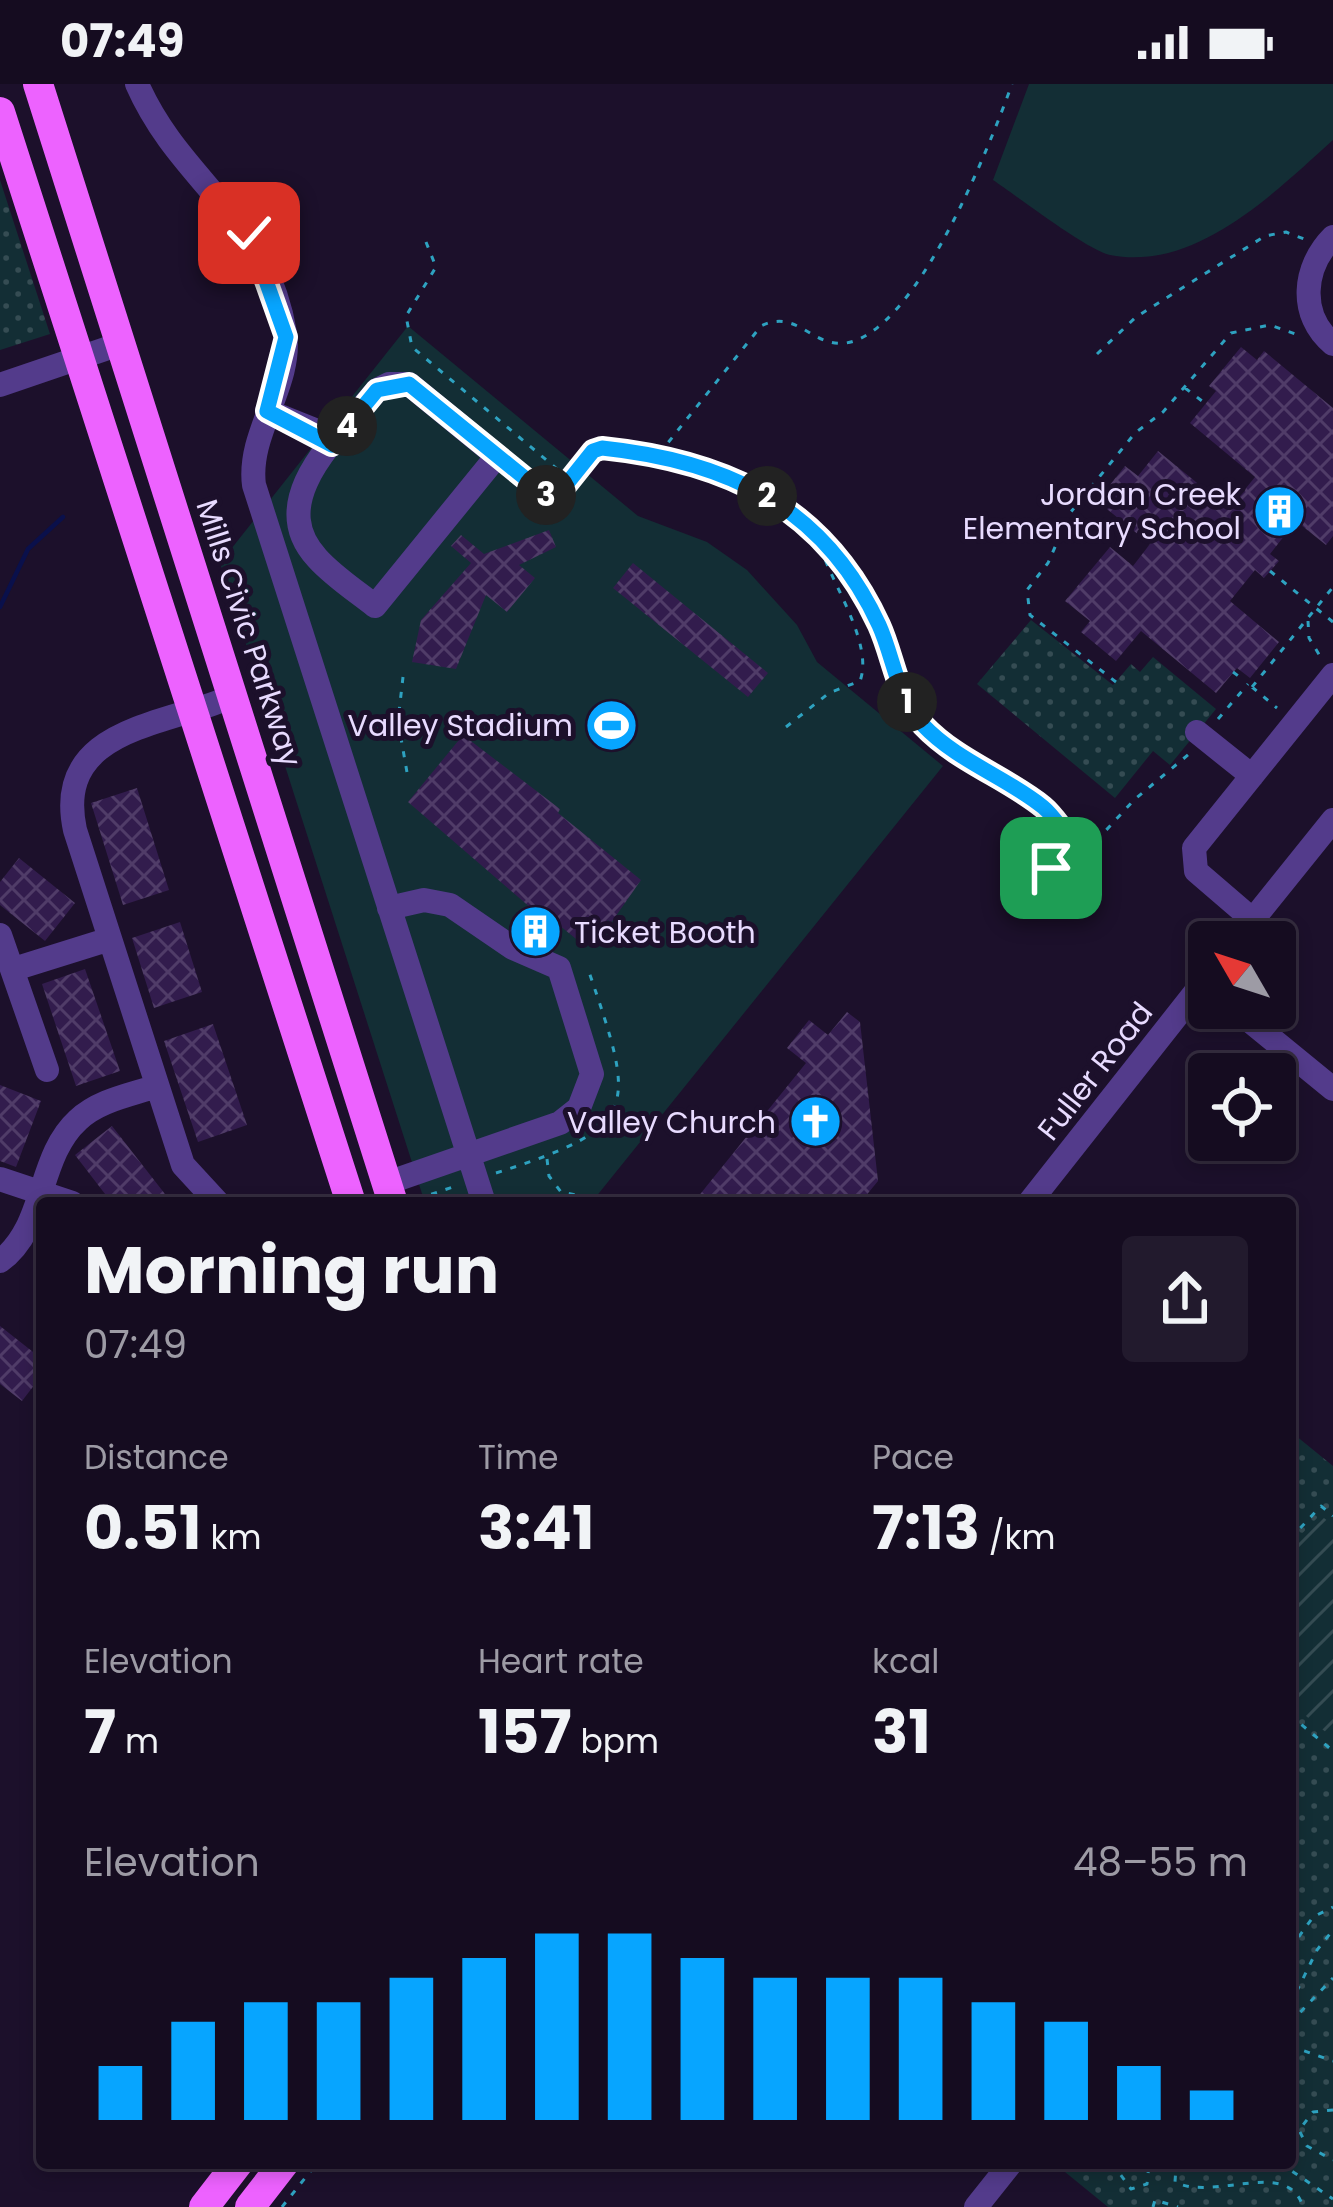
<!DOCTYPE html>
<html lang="en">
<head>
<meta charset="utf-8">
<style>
  :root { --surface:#150c20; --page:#221a2d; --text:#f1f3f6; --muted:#9d9ba5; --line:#342c3e; --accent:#07a5ff }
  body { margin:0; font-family:Poppins,sans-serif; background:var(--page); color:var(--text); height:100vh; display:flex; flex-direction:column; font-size:45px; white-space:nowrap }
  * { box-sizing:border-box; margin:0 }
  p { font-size:39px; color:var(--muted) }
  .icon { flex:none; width:66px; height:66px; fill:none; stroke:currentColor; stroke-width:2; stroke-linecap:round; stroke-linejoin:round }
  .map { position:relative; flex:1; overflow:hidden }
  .details { position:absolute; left:36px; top:1113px; width:1260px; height:972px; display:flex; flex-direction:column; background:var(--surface); border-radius:12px; box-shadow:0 6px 18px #0003,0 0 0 3px var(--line) }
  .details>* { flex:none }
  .needle { width:78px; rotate:309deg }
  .controls { position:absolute; left:1188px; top:837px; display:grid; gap:24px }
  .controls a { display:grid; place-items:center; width:108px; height:108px; border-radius:12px; background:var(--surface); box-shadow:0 6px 18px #0003,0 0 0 3px var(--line); font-size:60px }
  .pin { position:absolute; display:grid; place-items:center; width:102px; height:102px; color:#fff; margin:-51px; border-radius:24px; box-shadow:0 6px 18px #0006 }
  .km { position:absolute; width:60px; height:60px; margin:-30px; border-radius:50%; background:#222; color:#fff; font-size:33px; line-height:60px; text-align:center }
  .round { display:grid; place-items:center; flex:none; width:126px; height:126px; border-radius:12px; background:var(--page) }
  .summary { display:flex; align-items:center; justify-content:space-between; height:204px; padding:0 48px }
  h1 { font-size:66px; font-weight:700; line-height:90px }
  .figures { display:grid; grid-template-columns:repeat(3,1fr); gap:18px; height:204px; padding:12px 48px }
  .figures div { display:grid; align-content:center }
  .figures b { font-size:60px; font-weight:700 }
  .figures small { font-size:33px; font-weight:400 }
  .figures p { font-size:33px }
  .chart { height:336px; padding:24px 48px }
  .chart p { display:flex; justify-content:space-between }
  .chart svg { width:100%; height:216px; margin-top:12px; stroke:var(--accent); stroke-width:6 }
  .status { display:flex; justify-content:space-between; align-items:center; height:84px; padding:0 60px; background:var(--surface); direction:ltr }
  .status svg { height:33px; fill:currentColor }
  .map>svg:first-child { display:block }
  .grass { fill:url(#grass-dots) }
  .garden { fill:url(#garden-furrows) }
  .pitch { fill:#132e35 }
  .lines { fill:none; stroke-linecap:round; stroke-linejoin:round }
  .stream { stroke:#0a104b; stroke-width:4.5 }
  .building { fill:url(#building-cross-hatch) }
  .path { stroke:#2ea2c0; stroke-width:3; stroke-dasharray:6 9; stroke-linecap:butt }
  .minor { stroke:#533b8b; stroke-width:24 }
  .major { stroke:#ed62ff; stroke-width:30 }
  .route-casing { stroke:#fff; stroke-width:24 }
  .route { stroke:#07a5ff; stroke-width:15 }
  .labels { text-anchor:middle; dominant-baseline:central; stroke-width:10; stroke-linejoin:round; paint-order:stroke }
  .poi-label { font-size:30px; fill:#e8dbff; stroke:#1c102b; text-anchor:end }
  .street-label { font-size:30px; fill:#e8dbff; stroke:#1c102b }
</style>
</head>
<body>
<div class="status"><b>07:49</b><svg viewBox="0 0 49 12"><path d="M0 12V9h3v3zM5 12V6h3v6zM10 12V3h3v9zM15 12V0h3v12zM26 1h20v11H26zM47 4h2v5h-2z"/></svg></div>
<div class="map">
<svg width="1333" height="2123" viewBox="0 0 1333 2123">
  <defs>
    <pattern id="grass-dots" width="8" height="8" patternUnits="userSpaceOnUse" patternTransform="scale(3)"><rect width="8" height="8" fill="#132e35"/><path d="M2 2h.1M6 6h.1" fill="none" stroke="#354c53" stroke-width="1.8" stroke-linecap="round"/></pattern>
    <pattern id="garden-furrows" width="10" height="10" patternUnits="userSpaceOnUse" patternTransform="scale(3)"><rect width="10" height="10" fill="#132e35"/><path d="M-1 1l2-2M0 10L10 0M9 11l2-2" fill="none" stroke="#354c53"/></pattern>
    <pattern id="building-cross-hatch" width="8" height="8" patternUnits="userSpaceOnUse" patternTransform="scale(3)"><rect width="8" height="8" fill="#321c4d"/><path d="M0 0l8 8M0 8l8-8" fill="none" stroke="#503c68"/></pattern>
  </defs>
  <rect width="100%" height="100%" fill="#1c102b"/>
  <!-- grass -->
  <path class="grass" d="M0,96L50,250L0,266Z
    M1031,536L1113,601L1131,580L1140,588L1153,573L1216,625L1170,681L1153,667L1115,714L977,600Z
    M1290,1347L1333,1382V2123H1108L1054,2079H1290Z"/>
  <!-- garden -->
  <path class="garden" d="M1320,1431L1333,1441V1654L1290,1619V1462Z"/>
  <!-- pitch -->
  <path class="pitch" d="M1029,0H1333V56C1275,108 1196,188 1110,171C1087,166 1017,112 993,96Z
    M408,242L638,432L707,458L747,486L797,541L817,578L943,682L591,1119H425L220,479Z"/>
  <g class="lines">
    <!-- stream -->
    <path class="stream" d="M0,523L28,465L63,433"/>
  </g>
  <!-- building -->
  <path class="building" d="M1241,263L1257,276L1264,267L1333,324V452L1326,461L1296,437L1270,470L1279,477L1264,494L1255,486L1230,517L1279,558L1250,594L1237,584L1216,609L1141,547L1116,577L1081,548L1090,537L1065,517L1110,463L1133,482L1150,460L1097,417L1125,382L1138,392L1158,367L1229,425L1255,393L1190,339L1216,307L1209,302Z
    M549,446L556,463L519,481L535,494L507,528L486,511L456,585L412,578L421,536L471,479L451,462L461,451L484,470Z
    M633,479L768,589L748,613L613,504Z
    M463,651L560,725L558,729L641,796L611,839L608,836L586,863L554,837L538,857L525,849L539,831L408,718Z
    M137,704L169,806L123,821L91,719Z
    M19,774L75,819L45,857L0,821V798Z
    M180,838L202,908L154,924L132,854Z
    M85,885L120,987L76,1002L42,900Z
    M847,928L860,938L878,1097L860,1119H693L806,979L787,964L809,936L828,951Z
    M213,940L247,1041L198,1058L164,957Z
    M0,1001L41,1017L16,1083L0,1077Z
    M112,1042L172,1119H112L75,1071Z
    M0,1242L42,1275V1291L22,1317L0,1300Z"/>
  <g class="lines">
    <!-- path -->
    <path class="path" d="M426,158L436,183L406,232L412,263L569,395
      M1097,270L1136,233L1265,152L1286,148L1304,155
      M1185,304L1206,320
      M659,370L761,242C797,224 812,264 846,259C917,248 990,61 1012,0
      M513,385L553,417L593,367C610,362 630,367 647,370C743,383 826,439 871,525C890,562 893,611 923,641C958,677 1006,692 1043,723C1055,733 1062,747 1073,757L1097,756L1134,716L1189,670
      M1270,487L1333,538
      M1308,537L1309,554L1320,572
      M1233,588L1245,597
      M403,593L398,637L408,694
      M1116,598L1030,531L1027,506L1048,479L1070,429L1135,349L1163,328L1231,249L1270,241L1298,251
      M1252,603L1333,503
      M1252,603L1277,624
      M1218,635L1248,600
      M786,643L829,609L860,597C873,563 837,507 825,475L829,465
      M1051,785L1073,758
      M547,1075L549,1092L561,1108L616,1119
      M496,1089C641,1043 636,1025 589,888
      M417,1115L459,1101
      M1290,1455L1321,1422L1333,1432
      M1290,1631L1333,1667
      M1290,1865L1313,1833L1333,1823
      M1290,1921L1317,1866L1333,1846
      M1290,1939L1333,1894
      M1290,1962L1333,1977
      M1333,2026L1313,2028L1299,2046L1307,2062L1333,2076
      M1112,2079L1131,2105L1147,2100L1149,2079
      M1197,2079L1176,2083L1175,2098C1214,2118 1288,2073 1303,2123
      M1220,2079H1233
      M1280,2079L1333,2115
      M282,2123L317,2079
      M1153,2123L1155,2116L1178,2123"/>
    <!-- minor -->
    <path class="minor" d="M137,0C181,100 265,130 285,249C293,300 247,349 254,401L484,1119
      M1333,153C1303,183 1298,231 1333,260
      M389,300H409L497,372L375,522C356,507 333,492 317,474C263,415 341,350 377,306Z
      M0,301L120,260
      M267,327L312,345L331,361
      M1197,648L1252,692
      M1253,836L1196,787L1194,764L1333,591
      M0,851L47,986
      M1235,858L1333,736
      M14,885L110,855
      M1234,924L1333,1005
      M0,1095L72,1119
      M387,1099L560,1039L579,1024L592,990L559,884L513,864L450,821L424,816L389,824
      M218,1119L183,1081L75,746C53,644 164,642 231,613
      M1029,1119L1209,891
      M0,1177C46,1144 37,1073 78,1036C99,1016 131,1011 157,1002
      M976,2123L1011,2079"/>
    <!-- major -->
    <path class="major" d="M38,0L393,1119
      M0,28L351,1119
      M204,2123L238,2079
      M250,2123L284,2079"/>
  </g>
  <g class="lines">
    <defs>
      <path id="route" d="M249,149L286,253L267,327L332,361L377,306L409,300L553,417L593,367L602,364C727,377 824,422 879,541C894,574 897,614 923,641C957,677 1006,693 1043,723C1055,733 1062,747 1073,758L1051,784"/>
    </defs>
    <!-- route casing -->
    <use href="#route" class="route-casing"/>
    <!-- route -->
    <use href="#route" class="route"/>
  </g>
  <!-- icons -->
  <defs>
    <symbol id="building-disc" viewBox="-11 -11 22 22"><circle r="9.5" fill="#07a5ff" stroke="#1c102b"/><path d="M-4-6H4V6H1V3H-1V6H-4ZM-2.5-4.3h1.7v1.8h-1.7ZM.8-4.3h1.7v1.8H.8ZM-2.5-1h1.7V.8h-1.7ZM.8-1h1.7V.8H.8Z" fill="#fff"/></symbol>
    <symbol id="stadium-disc" viewBox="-11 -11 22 22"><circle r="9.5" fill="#07a5ff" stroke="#1c102b"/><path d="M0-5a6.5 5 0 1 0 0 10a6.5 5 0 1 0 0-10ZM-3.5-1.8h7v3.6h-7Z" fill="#fff"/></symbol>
    <symbol id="church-disc" viewBox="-11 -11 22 22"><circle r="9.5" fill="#07a5ff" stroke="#1c102b"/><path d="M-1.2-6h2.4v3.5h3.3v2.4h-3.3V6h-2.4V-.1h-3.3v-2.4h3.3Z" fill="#fff"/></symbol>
  </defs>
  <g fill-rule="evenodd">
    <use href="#building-disc" x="1250" y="398" width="59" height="59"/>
    <use href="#stadium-disc" x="582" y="612" width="59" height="59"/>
    <use href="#building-disc" x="506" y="818" width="59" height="59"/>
    <use href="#church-disc" x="786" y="1008" width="59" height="59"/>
  </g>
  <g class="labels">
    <!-- poi labels -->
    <g class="poi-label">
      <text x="1241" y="410">Jordan Creek<tspan x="1241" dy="34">Elementary School</tspan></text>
      <text x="573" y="641">Valley Stadium</text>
      <text x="574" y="848" text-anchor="start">Ticket Booth</text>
      <text x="776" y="1038">Valley Church</text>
    </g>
    <!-- street labels -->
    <g class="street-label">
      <text transform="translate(249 549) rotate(72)">Mills Civic Parkway</text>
      <text transform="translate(1095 987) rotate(-52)">Fuller Road</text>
    </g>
  </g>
</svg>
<div class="controls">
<a><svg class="needle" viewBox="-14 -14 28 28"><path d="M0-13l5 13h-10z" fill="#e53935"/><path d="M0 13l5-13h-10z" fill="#9d9ba5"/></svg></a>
<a><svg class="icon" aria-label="locate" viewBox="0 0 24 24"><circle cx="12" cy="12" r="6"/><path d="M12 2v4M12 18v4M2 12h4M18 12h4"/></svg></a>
</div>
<div class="pin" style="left:1051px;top:784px;background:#1e9e55"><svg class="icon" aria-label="arrive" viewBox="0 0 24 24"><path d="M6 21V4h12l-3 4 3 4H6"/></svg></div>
<div class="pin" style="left:249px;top:149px;background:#d93025"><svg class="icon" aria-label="check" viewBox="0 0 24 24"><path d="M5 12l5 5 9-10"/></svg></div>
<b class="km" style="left:907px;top:618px">1</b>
<b class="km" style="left:767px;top:412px">2</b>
<b class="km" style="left:546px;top:411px">3</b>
<b class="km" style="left:347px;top:342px">4</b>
<section class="details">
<div class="summary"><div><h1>Morning run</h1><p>07:49</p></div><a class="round"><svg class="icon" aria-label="share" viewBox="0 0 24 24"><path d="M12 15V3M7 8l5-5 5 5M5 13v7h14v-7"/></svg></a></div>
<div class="figures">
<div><p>Distance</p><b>0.51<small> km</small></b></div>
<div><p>Time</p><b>3:41</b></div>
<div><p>Pace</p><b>7:13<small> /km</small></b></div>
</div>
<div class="figures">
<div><p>Elevation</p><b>7<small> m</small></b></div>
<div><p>Heart rate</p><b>157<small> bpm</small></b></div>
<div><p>kcal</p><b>31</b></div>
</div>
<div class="chart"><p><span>Elevation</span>48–55 m</p>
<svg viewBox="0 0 160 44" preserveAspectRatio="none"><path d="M5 44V33M15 44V24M25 44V20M35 44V20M45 44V15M55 44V11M65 44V6M75 44V6M85 44V11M95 44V15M105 44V15M115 44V15M125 44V20M135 44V24M145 44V33M155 44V38"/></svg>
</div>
</section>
</div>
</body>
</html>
